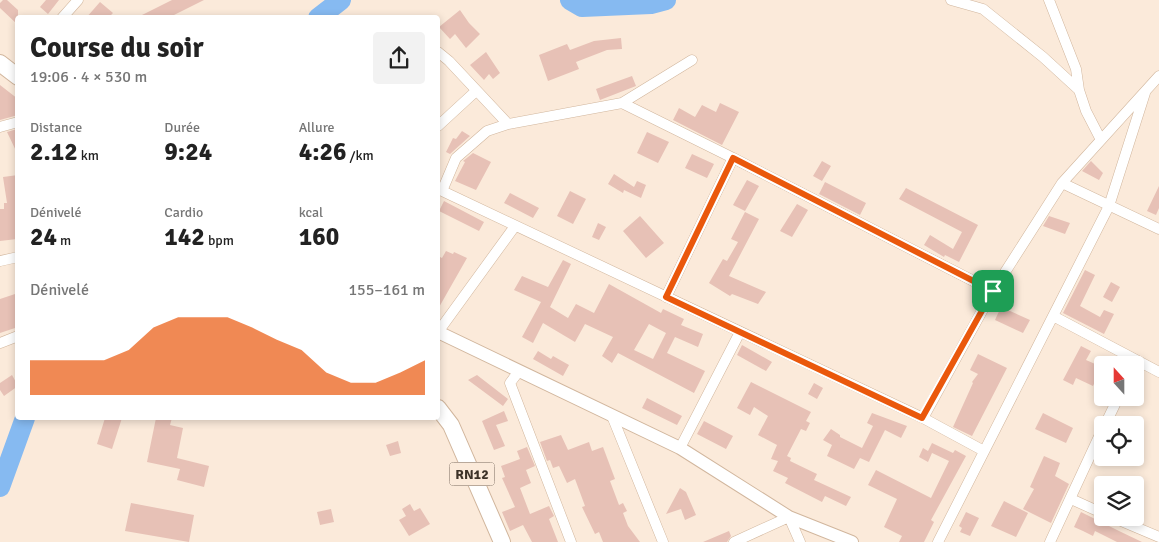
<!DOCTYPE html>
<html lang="fr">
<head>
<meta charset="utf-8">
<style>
  :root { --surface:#fff; --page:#f2f2f2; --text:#222; --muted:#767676; --accent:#ea580c }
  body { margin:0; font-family:Signika,sans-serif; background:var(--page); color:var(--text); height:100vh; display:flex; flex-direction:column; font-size:19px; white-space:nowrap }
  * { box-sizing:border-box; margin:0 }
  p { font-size:16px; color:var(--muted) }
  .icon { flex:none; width:28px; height:28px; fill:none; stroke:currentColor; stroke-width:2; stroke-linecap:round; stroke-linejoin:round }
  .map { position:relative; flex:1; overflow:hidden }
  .side { position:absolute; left:15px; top:15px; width:425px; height:405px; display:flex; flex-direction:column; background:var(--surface); border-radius:5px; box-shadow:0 2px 8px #0003 }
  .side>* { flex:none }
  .needle { width:32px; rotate:339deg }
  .buttons { position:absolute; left:1094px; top:356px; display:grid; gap:10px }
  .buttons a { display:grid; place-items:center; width:50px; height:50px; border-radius:5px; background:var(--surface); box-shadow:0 2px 8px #0003; font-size:25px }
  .pin { position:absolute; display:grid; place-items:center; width:42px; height:42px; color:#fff; margin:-21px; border-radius:10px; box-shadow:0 2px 8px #0006 }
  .round { display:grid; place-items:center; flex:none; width:52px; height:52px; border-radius:5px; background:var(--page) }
  .overview { display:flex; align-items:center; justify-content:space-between; height:85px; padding:0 15px }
  h1 { font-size:28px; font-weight:700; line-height:38px }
  .metrics { display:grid; grid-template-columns:repeat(3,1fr); gap:8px; height:85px; padding:5px 15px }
  .metrics div { display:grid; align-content:center }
  .metrics b { font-size:25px; font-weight:700 }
  .metrics small { font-size:14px; font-weight:400 }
  .metrics p { font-size:14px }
  .chart { height:140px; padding:10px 15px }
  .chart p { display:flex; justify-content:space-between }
  .chart svg { width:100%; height:90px; margin-top:5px; fill:var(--accent); opacity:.7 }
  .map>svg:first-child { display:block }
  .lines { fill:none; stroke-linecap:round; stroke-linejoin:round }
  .river { stroke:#86baf1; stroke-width:20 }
  .building { fill:#e7c1b6; fill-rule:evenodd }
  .minor-casing { stroke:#d1b69d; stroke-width:11 }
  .tertiary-casing { stroke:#d1b69d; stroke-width:14 }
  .primary-casing { stroke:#d1b69d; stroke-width:18 }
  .minor { stroke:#fff; stroke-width:10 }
  .tertiary { stroke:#fff; stroke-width:12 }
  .primary { stroke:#fff; stroke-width:16 }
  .route-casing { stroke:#fff; stroke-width:10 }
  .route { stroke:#ea580c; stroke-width:6 }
  .labels { text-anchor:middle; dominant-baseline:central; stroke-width:4; stroke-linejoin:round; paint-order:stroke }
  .shield { fill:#fbeada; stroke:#76695d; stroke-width:1 }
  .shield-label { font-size:14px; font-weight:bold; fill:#3d3228 }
</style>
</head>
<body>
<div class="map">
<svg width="1159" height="542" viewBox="0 0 1159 542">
  <rect width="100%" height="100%" fill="#fbeada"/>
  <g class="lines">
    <!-- river -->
    <path class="river" d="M570,0L582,7L651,4L666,0
      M318,18L341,0
      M0,487L25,418"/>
  </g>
  <!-- building -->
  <path class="building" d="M3,0H7L18,10V25L0,8V3Z
    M46,0H59L48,14L40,7Z
    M172,0H204L168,18H136Z
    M100,2L113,13L108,18H86Z
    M460,10L469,23L480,34L466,48L455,34L450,39L439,27Z
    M621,38L622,49L607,50L576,62L579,69L548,81L539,55L567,44L570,50L594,41Z
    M486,52L500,73L493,79L489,74L484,80L470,65Z
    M632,76L636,86L600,100L596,89Z
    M0,85L18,99V115L0,120Z
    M720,103L739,112L722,145L673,120L679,108L695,117L702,105L716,112Z
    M17,129H18V155L7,132Z
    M462,131L470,136L450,154L446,152L453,138L456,139Z
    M647,132L669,142L658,163L637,153Z
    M473,153L491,162L476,190L455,181L465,162L463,161Z
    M692,154L714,164L707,178L685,168Z
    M822,161L831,166L822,181L813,176Z
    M1091,161L1103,173L1099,180L1082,171Z
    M614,174L634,187L637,181L646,185L641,198L624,190L623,193L608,184Z
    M18,175V230L15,231L17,239L0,241V209H4V203H7L3,177Z
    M747,180L759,186L745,211L733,205Z
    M825,182L866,203L860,215L819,194Z
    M1159,186V208L1156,215L1147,211Z
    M906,188L978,225L959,262L945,255L944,257L924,245L930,235L953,249L962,232L899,199Z
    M570,191L586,199L573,224L557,216Z
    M510,193L539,208L533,218L504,203Z
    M444,201L484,222L479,231L439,211Z
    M797,204L808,210L792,237L780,231Z
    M745,212L759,219L729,276L766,292L758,304L732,294L730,296L709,283L723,259L727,261L738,242L731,239Z
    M640,216L664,243L646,258L623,231Z
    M1049,216L1070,223L1065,234L1043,226Z
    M598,223L606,227L599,240L592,237Z
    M446,251L453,254L454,252L467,258L438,309V256L442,258Z
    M563,260L571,264L550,307L568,318L576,304L594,313L609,284L661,313L663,309L684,319L681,325L703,334L698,347L675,337L667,353L705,371L694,393L618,353L612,363L602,356L613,337L585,324L575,342L543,323L533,343L522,337L541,302L514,290L522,276L548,287ZM649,324L666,333L653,359L634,350Z
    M1085,270L1095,275L1080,306L1100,317L1104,310L1114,314L1104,334L1063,313Z
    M1111,282L1120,287L1112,302L1103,297Z
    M18,293V327L0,333V299Z
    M1001,307L1030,320L1023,333L995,320Z
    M742,345L772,362L766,371L737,355Z
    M1081,346L1091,351L1086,360L1102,367L1093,386L1076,378L1073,385L1063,380Z
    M538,351L551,359L553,356L569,365L563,376L533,359Z
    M978,354L1007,368L972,436L953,427L973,383L972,382L978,374L970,370Z
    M12,375L18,386L4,396L0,390V383Z
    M477,375L508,399L503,406L468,380Z
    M751,382L811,412L806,421L810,423L806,431L801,429L787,456L791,458L790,461L817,474L814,480L851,497L846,506L825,496L822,502L785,483L788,478L773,471L778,461L771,459L777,445L758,435L768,416L754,407L750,415L737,408Z
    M814,383L823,388L817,399L808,394Z
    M647,398L682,416L677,425L642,408Z
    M504,411L508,421L496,425L505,446L494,450L482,421Z
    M872,413L907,426L901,438L885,430L869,462L860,458L854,469L827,456L832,445L823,440L831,429L840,435V437L862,448L873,426L867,423Z
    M1043,413L1073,428L1066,443L1035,429Z
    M105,418H122L112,449L97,444Z
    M156,418H172L170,425L183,428L177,458L209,466L204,487L177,480L180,469L147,462Z
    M704,421L733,436L726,449L697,434Z
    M561,435L568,450L589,442L592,451L603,447L615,479L610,481L619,505L623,503L627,511L623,513L628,526L640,542H603L599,532L595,534L582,507L585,506L575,479L567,483L559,466L553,468L550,460L547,461L540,442Z
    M398,441L401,453L390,456L386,445Z
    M932,443L953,453L955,450L966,456L931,520L934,522L924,542H899L902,536L884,527L897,499L868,485L876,470L931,498L949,461L930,452L932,453L928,462L919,457L923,448L928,451Z
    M527,447L535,466L526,470L531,483L520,488L530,514L549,506L554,516L549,519L558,542H532L523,525L510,531L502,512L515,507L502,478L505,477L501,466L520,459L517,451Z
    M1044,456L1060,463L1055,476L1069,484L1051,523L1023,509L1034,489L1030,487Z
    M680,488L686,492L696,515L685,520L681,509L666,514Z
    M1004,501L1028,513L1016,537L991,526Z
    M131,503L194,515L189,542L125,531Z
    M410,504L414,511L420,508L430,524L409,536L399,520L406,516L402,509Z
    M331,509L334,522L320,525L317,512Z
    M966,512L979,518L970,536L960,532L962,528L959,526Z
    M1081,512L1119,531L1142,542H1117L1095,531L1093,536L1083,531L1074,527Z
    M729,531L731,536L727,542H703Z"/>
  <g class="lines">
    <defs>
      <path id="minor" d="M951,0L983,9L1043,57L1079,90
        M1049,0L1076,69L1079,90L1086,111L1101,140
        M62,18L78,0
        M438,52L449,61L508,124
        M622,103L733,158L993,291
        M438,126L476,91
        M0,127L18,122
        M1062,183L1159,229
        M438,189L923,418L984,451
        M442,191L456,158L487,131L508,124L622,103L692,60
        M0,261L18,257
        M666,297L733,158
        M1053,316L1159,372
        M438,332L515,226
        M0,343L18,336
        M519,371L510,383L571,542
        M612,416L663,542
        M923,418L993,291L1062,183L1159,76
        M1105,425L1118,398
        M680,448L740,332
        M1071,499L1102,513
        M1114,518L1159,537
        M734,542L789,517L800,542
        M938,542L1109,206L1145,93
        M1050,542L1102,430"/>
      <path id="tertiary" d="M438,332L680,448L789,517L852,542"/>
      <path id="primary" d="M0,63L18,77
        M438,408L451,425L502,542"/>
    </defs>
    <!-- minor casing -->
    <use href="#minor" class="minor-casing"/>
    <!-- tertiary casing -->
    <use href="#tertiary" class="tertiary-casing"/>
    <!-- primary casing -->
    <use href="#primary" class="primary-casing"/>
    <!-- minor -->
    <use href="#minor" class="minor"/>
    <!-- tertiary -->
    <use href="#tertiary" class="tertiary"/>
    <!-- primary -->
    <use href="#primary" class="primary"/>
  </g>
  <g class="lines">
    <defs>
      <path id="route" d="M733,158L993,291L922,418L666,297Z"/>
    </defs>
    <!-- route casing -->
    <use href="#route" class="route-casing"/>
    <!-- route -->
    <use href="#route" class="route"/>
  </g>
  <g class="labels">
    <!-- shield labels -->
    <rect class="shield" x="449.5" y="462.5" width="45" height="23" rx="4"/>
    <g class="shield-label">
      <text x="472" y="474">RN12</text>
    </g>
  </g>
</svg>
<div class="buttons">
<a><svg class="needle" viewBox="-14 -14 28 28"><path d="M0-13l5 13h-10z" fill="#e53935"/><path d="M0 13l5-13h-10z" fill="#767676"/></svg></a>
<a><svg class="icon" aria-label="locate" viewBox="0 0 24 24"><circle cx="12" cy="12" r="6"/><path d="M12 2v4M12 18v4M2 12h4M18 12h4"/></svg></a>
<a><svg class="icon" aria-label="layers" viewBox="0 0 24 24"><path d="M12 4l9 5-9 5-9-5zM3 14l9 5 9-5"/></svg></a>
</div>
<div class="pin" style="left:993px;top:291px;background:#1e9e55"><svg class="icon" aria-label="arrive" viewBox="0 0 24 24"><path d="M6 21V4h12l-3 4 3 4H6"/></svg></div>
<section class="side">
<div class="overview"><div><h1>Course du soir</h1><p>19:06 · 4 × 530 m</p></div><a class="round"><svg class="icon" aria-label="share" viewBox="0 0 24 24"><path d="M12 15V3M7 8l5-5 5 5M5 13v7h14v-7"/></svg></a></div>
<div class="metrics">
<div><p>Distance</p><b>2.12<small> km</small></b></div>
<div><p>Durée</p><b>9:24</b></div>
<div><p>Allure</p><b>4:26<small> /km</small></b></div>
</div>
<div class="metrics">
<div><p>Dénivelé</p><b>24<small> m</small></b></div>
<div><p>Cardio</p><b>142<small> bpm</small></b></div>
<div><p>kcal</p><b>160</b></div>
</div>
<div class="chart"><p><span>Dénivelé</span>155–161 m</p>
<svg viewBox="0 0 160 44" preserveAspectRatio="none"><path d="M0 44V27L10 27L20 27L30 27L40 22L50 11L60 6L70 6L80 6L90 11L100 17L110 22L120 33L130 38L140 38L150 33L160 27V44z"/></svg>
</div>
</section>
</div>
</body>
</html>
